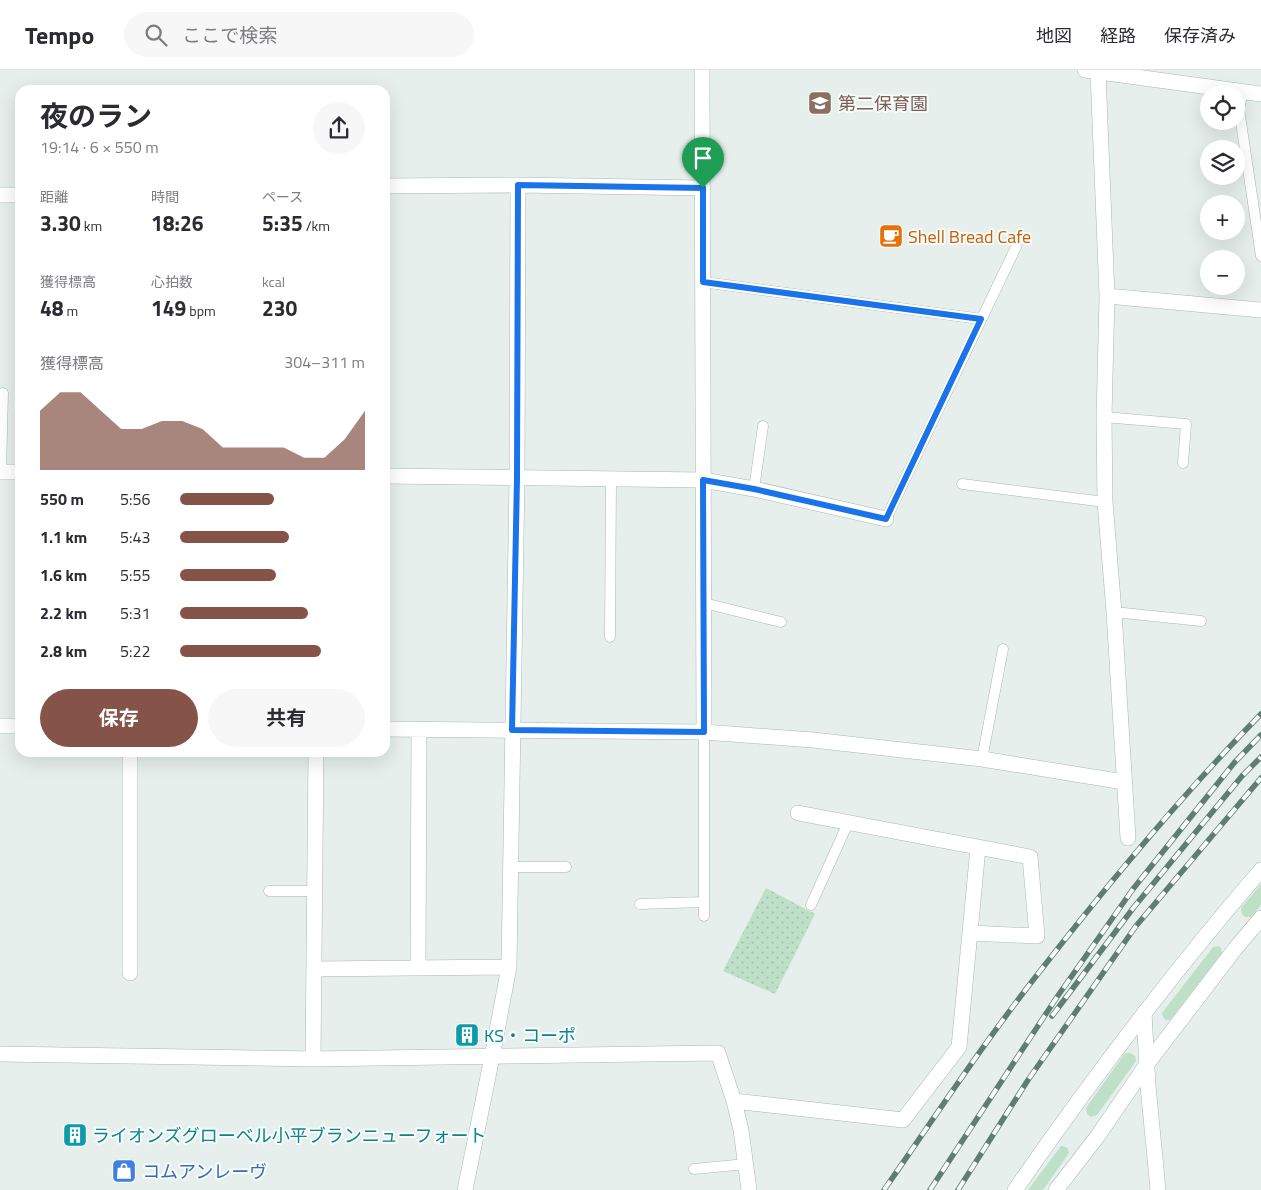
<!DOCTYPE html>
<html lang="ja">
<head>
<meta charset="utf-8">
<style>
  :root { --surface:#fff; --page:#f7f7f7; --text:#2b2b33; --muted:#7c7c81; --line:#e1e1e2; --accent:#855347 }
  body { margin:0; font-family:"Titillium Web","Noto Sans JP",sans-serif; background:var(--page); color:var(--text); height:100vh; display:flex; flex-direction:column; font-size:19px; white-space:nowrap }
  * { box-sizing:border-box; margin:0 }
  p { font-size:16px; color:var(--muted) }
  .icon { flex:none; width:28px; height:28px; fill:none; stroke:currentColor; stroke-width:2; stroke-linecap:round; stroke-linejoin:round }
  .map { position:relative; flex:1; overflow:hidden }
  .side { position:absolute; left:15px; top:15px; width:375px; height:672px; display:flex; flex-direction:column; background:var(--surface); border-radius:15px; box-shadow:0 5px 20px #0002 }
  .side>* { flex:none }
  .controls { position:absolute; left:1200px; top:15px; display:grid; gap:10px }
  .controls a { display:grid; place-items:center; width:45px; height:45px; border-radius:50%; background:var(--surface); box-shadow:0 5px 20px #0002; font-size:25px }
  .pin { position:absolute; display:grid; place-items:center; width:42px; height:42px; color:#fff; margin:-51px -21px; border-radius:50% 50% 50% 0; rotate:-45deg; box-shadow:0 0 5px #0007 }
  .pin .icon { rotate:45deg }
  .round { display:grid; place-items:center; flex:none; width:52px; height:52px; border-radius:26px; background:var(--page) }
  .headline { display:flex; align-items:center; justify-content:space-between; height:85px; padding:0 25px }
  h1 { font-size:28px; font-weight:700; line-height:38px }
  .metrics { display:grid; grid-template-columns:repeat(3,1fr); gap:8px; height:85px; padding:5px 25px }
  .metrics div { display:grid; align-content:center }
  .metrics b { font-size:21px; font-weight:700 }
  .metrics small { font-size:14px; font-weight:400 }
  .metrics p { font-size:14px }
  .chart { height:140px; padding:10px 25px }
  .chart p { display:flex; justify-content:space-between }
  .chart svg { width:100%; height:90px; margin-top:5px; fill:var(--accent); opacity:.7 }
  .primary-button { display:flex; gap:10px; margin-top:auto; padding:10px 25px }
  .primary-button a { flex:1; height:58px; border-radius:30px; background:var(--accent); color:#fff; font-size:20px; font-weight:700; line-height:58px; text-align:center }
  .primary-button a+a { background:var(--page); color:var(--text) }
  ul { padding:0 25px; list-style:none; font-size:16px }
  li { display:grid; grid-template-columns:80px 60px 1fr; align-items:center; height:38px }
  li i { height:12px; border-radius:6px; background:var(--accent) }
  header { display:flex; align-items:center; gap:30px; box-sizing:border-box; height:70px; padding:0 25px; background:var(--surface); border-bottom:1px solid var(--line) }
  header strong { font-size:24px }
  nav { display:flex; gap:28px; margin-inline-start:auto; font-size:18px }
  .search { width:350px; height:45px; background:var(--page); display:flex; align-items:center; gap:12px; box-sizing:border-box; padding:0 18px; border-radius:28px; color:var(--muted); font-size:19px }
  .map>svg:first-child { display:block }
  .green { fill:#bfe0c8 }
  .park { fill:url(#park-dots) }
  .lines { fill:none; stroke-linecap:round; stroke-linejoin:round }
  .lane-casing { stroke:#a8b8b2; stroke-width:11 }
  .street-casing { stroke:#a8b8b2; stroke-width:16 }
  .secondary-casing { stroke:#a4bbb3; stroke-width:16 }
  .lane { stroke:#fff; stroke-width:10 }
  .street { stroke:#fff; stroke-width:15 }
  .secondary { stroke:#fff; stroke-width:15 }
  .rail-casing { stroke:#5f7d75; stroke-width:5.5 }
  .rail { stroke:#f7fbf9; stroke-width:4; stroke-dasharray:11; stroke-linecap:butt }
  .route-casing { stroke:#fff; stroke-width:10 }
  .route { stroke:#1a73e8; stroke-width:6 }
  .labels { text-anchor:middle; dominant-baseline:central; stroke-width:4; stroke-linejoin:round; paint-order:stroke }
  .education-label { font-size:18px; fill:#785e54; stroke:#f7fbf9; text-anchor:start }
  .food-label { font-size:18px; fill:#c56008; stroke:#f7fbf9; text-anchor:start }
  .culture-label { font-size:18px; fill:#0d838f; stroke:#f7fbf9; text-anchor:start }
  .shop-label { font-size:18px; fill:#366cbe; stroke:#f7fbf9; text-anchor:start }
</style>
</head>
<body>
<header>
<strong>Tempo</strong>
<div class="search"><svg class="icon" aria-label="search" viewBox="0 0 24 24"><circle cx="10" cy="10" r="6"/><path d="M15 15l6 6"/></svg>ここで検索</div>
<nav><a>地図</a><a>経路</a><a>保存済み</a></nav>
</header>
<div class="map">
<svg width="1261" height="1120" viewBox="0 0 1261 1120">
  <defs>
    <pattern id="park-dots" width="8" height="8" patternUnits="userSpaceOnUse" patternTransform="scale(1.25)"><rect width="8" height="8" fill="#bfe0c8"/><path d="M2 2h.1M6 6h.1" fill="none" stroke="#a4c1ad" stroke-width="1.8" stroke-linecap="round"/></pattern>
  </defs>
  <rect width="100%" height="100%" fill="#e6efeb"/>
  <!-- green -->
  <path class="green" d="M1261,814V835L1251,847H1245L1242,844L1241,838Z
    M1219,876L1221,878L1222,883L1170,950H1166L1163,947L1162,943L1213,877Z
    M1125,983H1130L1135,986L1136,991L1097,1045L1091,1047L1087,1044L1086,1038Z
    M1061,1076C1066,1076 1068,1078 1069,1083L1043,1120H1028Z"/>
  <!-- park -->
  <path class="park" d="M766,818L815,844L775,924L723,901Z"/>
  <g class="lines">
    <defs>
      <path id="lane" d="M1243,21L1239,39L1261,186
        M703,212L981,249
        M1104,347L1186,354L1183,393
        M1,402L3,323
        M962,414L1105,432
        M754,419L763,356
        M886,449L1016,177
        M704,533L781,552
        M1114,542L1201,551
        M610,567L611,409
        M982,689L1003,579
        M511,797H566
        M269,821H315
        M640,834L704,832
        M811,835L848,753
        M704,846V662
        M694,1099L746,1094"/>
      <path id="street" d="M702,0L704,662
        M1085,0L1261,24
        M1098,2L1107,226L1104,347L1105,432L1114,542L1128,768
        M385,116L518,115L703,118
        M0,125H20
        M1107,226L1261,240
        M0,402H20
        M385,406L703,410L754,419L886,449
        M0,656H20
        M385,659L704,662L813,670L982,689L1124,712
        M798,743L1030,787L1037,866L970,863
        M418,898L419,660
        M314,899L509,897
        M130,903V682
        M1144,943L1148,1016L1158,1120
        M0,984L313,989L718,983L734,1031L741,1060L749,1120
        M313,989L316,682
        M734,1031L903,1050L959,977L978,778
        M465,1120L492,987L509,897L517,408L518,115"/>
      <path id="secondary" d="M1015,1120C1092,1009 1173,902 1261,800
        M1056,1120L1097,1067L1147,994L1235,879L1261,848"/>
    </defs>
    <!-- lane casing -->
    <use href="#lane" class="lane-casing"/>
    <!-- street casing -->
    <use href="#street" class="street-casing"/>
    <!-- secondary casing -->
    <use href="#secondary" class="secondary-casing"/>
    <!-- lane -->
    <use href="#lane" class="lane"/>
    <!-- street -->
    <use href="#street" class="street"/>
    <!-- secondary -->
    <use href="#secondary" class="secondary"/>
    <defs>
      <path id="rail" d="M1052,946L1134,837L1242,706L1261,687
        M884,1120C934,1048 983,974 1037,905C1107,815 1181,726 1261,644
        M930,1120L1057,927L1133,819L1234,693L1261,665
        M958,1120L1028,1010L1136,856L1261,708"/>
    </defs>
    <!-- rail casing -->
    <use href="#rail" class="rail-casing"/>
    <!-- rail -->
    <use href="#rail" class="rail"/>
  </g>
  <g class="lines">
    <defs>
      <path id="route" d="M518,115L703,118V212L981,249L886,449L754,419L703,410L704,662L512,660L517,408Z"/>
    </defs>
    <!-- route casing -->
    <use href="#route" class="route-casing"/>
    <!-- route -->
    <use href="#route" class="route"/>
  </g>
  <!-- icons -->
  <defs>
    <symbol id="school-square" viewBox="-11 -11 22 22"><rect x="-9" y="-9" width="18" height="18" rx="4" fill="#8d6e63" stroke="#f7fbf9"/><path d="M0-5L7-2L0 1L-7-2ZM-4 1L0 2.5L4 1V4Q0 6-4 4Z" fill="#fff"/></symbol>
    <symbol id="cafe-square" viewBox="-11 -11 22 22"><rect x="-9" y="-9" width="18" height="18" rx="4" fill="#e8710a" stroke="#f7fbf9"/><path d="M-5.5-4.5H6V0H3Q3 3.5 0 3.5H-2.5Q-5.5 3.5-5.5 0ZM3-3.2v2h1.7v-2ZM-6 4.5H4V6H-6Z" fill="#fff"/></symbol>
    <symbol id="building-square" viewBox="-11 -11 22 22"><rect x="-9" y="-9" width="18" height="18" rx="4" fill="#0f9aa8" stroke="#f7fbf9"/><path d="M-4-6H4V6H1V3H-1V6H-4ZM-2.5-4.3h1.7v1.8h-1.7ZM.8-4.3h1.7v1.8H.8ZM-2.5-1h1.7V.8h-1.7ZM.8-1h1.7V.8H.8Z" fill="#fff"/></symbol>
    <symbol id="shop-square" viewBox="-11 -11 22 22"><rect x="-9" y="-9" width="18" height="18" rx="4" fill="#3f7fe0" stroke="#f7fbf9"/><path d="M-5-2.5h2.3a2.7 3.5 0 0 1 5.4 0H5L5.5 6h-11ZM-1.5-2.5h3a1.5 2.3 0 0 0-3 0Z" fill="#fff"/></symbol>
  </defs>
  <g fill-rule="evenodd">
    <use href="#school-square" x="806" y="19" width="28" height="28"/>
    <use href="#cafe-square" x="877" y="152" width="28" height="28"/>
    <use href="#building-square" x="453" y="951" width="28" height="28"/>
    <use href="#building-square" x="61" y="1051" width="28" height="28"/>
    <use href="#shop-square" x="110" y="1087" width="28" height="28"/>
  </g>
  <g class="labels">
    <!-- education labels -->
    <g class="education-label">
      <text x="838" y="33">第二保育園</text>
    </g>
    <!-- food labels -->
    <g class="food-label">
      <text x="908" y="166">Shell Bread Cafe</text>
    </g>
    <!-- culture labels -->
    <g class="culture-label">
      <text x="484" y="965">KS・コーポ</text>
      <text x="92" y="1065">ライオンズグローベル小平ブランニューフォート</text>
    </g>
    <!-- shop labels -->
    <g class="shop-label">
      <text x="142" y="1101">コムアンレーヴ</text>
    </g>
  </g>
</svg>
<div class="controls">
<a><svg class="icon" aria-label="locate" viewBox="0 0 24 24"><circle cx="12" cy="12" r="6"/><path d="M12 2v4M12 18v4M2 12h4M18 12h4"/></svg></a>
<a><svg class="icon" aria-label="layers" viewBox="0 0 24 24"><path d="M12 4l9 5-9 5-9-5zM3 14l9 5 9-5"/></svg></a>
<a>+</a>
<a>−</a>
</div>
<div class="pin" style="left:703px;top:118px;background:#1e9e55"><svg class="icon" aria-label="arrive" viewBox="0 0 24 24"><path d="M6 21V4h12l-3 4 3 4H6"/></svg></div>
<section class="side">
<div class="headline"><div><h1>夜のラン</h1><p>19:14 · 6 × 550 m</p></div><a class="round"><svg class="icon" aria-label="share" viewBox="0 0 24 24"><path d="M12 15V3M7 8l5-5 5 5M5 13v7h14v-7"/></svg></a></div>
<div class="metrics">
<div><p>距離</p><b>3.30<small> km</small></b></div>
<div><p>時間</p><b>18:26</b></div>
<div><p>ペース</p><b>5:35<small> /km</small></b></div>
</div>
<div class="metrics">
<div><p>獲得標高</p><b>48<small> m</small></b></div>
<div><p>心拍数</p><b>149<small> bpm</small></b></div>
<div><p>kcal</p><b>230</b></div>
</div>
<div class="chart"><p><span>獲得標高</span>304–311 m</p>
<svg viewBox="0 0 160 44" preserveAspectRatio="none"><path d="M0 44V15L10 6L20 6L30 15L40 24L50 24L60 20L70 20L80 24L90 33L100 33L110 33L120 33L130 38L140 38L150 29L160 15V44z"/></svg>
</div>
<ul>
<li><b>550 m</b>5:56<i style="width:51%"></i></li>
<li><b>1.1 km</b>5:43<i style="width:59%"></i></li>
<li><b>1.6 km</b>5:55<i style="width:52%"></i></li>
<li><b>2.2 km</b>5:31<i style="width:69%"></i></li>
<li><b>2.8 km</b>5:22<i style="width:76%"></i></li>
</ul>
<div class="primary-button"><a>保存</a><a>共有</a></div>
</section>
</div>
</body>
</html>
